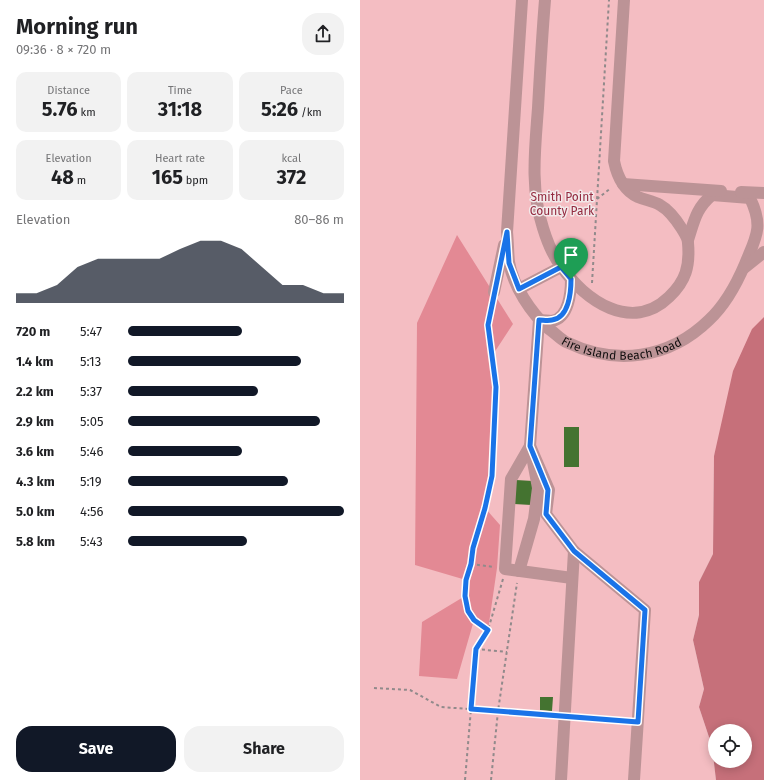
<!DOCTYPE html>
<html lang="en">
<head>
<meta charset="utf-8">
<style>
  :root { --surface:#fff; --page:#f2f2f2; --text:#202124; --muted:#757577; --accent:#111827 }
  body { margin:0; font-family:"Fira Sans",sans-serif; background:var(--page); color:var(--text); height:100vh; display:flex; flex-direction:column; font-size:15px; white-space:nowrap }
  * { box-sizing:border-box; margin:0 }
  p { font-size:13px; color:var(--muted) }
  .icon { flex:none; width:22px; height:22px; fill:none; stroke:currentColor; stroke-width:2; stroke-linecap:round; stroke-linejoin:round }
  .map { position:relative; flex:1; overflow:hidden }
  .side { display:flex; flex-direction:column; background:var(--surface); width:360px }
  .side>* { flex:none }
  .controls { position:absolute; left:348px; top:724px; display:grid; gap:8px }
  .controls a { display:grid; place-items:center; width:44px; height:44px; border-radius:50%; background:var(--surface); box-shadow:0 2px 10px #0003; font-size:20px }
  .pin { position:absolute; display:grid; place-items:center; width:34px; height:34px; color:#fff; margin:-41px -17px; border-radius:50% 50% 50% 0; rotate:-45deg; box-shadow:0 0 4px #0007 }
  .pin .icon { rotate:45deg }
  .round { display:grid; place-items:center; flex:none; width:42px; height:42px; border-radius:16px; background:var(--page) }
  .summary { display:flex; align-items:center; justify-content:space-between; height:68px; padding:0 16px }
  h1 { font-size:22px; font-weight:700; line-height:30px }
  .stats { display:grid; grid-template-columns:repeat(3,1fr); gap:6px; height:68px; padding:4px 16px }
  .stats div { display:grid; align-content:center; border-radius:10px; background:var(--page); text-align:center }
  .stats b { font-size:20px; font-weight:700 }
  .stats small { font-size:11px; font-weight:400 }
  .stats p { font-size:11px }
  .chart { height:112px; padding:8px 16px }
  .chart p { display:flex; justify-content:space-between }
  .chart svg { width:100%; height:72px; margin-top:4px; fill:var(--accent); opacity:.7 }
  .primary-button { display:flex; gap:8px; margin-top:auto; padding:8px 16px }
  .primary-button a { flex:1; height:46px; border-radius:16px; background:var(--accent); color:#fff; font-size:16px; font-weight:700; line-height:46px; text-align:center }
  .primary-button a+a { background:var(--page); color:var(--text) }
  ul { padding:0 16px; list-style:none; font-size:13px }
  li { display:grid; grid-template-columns:64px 48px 1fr; align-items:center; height:30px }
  li i { height:10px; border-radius:5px; background:var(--accent) }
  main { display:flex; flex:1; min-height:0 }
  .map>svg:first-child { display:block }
  .green { fill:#f4bdc2 }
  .forest { fill:#e38994 }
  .water { fill:#c6707a; fill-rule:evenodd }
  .building { fill:#447330 }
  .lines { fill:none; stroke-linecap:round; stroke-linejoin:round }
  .path { stroke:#918a8b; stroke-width:2; stroke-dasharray:3 3; stroke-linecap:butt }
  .minor { stroke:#bc9396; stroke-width:12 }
  .route-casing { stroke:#fff; stroke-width:8 }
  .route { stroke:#1a73e8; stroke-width:5 }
  .labels { text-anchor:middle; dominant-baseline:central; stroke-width:3; stroke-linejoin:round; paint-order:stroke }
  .park-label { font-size:12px; fill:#942b40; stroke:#f2e9ea }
  .street-label { font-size:12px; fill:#120f0f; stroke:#f2e9ea }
</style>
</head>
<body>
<main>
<section class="side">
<div class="summary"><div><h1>Morning run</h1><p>09:36 · 8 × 720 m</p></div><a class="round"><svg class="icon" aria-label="share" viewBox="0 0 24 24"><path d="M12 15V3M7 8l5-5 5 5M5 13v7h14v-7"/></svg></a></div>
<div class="stats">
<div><p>Distance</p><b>5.76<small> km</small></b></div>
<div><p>Time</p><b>31:18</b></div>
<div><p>Pace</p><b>5:26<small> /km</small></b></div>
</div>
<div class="stats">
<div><p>Elevation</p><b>48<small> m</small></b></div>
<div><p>Heart rate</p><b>165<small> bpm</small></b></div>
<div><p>kcal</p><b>372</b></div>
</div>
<div class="chart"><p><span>Elevation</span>80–86 m</p>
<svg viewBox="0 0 160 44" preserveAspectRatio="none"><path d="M0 44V38L10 38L20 33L30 22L40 17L50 17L60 17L70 17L80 11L90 6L100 6L110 11L120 22L130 33L140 33L150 38L160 38V44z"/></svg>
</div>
<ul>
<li><b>720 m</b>5:47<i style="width:53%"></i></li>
<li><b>1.4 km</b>5:13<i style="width:80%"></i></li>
<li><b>2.2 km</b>5:37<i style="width:60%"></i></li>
<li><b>2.9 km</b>5:05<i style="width:89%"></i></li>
<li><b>3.6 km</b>5:46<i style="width:53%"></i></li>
<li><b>4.3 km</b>5:19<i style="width:74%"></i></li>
<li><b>5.0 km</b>4:56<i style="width:100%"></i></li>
<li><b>5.8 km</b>5:43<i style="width:55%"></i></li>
</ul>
<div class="primary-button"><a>Save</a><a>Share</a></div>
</section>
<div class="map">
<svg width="404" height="780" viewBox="0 0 404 780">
  <rect width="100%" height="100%" fill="#e5dcdd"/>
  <!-- green -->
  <path class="green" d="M0,0H404V317L354,456L353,554L339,582V615L333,640L344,689L339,707L352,746L356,780H0Z"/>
  <!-- forest -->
  <path class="forest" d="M97,235L153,324L132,356L136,387L131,476L125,508L140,525L137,568L128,630L114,620L97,679L59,676L62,622L105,596L106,580L55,565L57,323Z"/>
  <!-- water -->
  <path class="water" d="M404,317V780H356L352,746L339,707L344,689L333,640L339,615V582L353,554L354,456L373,371L392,329ZM355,731H385V761H355Z"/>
  <!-- building -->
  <path class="building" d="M204,427H219V467H204Z
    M156,480L173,481L171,505L154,504Z
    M180,697H193L192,711L180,710Z"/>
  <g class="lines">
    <!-- path -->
    <path class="path" d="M237,199L251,188
      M232,283L249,0
      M111,564L134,567
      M128,630L114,620L108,611L105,596L106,580L111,564L113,547L125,508L131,476L136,387L128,325L132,303
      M116,649L147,652
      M14,688L50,690L81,707L194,715
      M216,717L266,721
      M105,780L116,649L128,630L143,579
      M131,780L138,711L157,583"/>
    <!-- minor -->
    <g class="minor">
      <path id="s1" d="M162,0L147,232C148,242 148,252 149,262C153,286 171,313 189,329C195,333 200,339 206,342C256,366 309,359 349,320C364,306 377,283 385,264C396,237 404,227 390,198L352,195C336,208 334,222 328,240"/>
      <path d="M185,0C182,36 180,72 178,108C175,149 170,189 183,228C187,241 193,256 201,266C225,301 272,333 309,297C326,281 330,266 328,243C328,238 325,234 322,229C317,221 309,210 300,205C294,201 285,200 278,197C263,190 257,176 254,161L264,0"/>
      <path d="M263,184L361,191"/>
      <path d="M381,192L404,193"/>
      <path d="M384,268L404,252"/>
      <path d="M159,289L201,267"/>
      <path d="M134,292L144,245"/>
      <path d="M179,320C183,320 188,321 192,321C209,318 211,292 211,279"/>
      <path d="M170,446L189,490L186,514L214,551L285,610L274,780"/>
      <path d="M170,446L151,479L145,569L212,578"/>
      <path d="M159,571L174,519L178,488L170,446L179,320"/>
      <path d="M201,780L214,551"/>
    </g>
  </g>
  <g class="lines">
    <defs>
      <path id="route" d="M147,232L149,263L159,289L201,267L211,279C211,292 209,318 192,320C188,321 183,320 179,320L170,446L188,490L186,514L214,551L285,610L278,722L111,709L116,649L128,630L114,620L108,611L105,596L106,580L111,564L113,548L125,508L132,476L136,387L128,325Z"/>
    </defs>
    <!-- route casing -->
    <use href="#route" class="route-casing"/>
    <!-- route -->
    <use href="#route" class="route"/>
  </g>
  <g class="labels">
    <!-- park labels -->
    <g class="park-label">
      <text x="202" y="197">Smith Point<tspan x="202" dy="14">County Park</tspan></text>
    </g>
    <!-- street labels -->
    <g class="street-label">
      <text stroke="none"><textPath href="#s1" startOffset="421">Fire Island Beach Road</textPath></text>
    </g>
  </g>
</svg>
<div class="controls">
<a><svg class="icon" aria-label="locate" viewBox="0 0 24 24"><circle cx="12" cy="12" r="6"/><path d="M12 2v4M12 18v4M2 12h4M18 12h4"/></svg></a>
</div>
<div class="pin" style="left:211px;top:279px;background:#1e9e55"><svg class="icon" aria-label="arrive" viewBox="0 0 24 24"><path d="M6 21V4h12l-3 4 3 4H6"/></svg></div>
</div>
</main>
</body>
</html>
